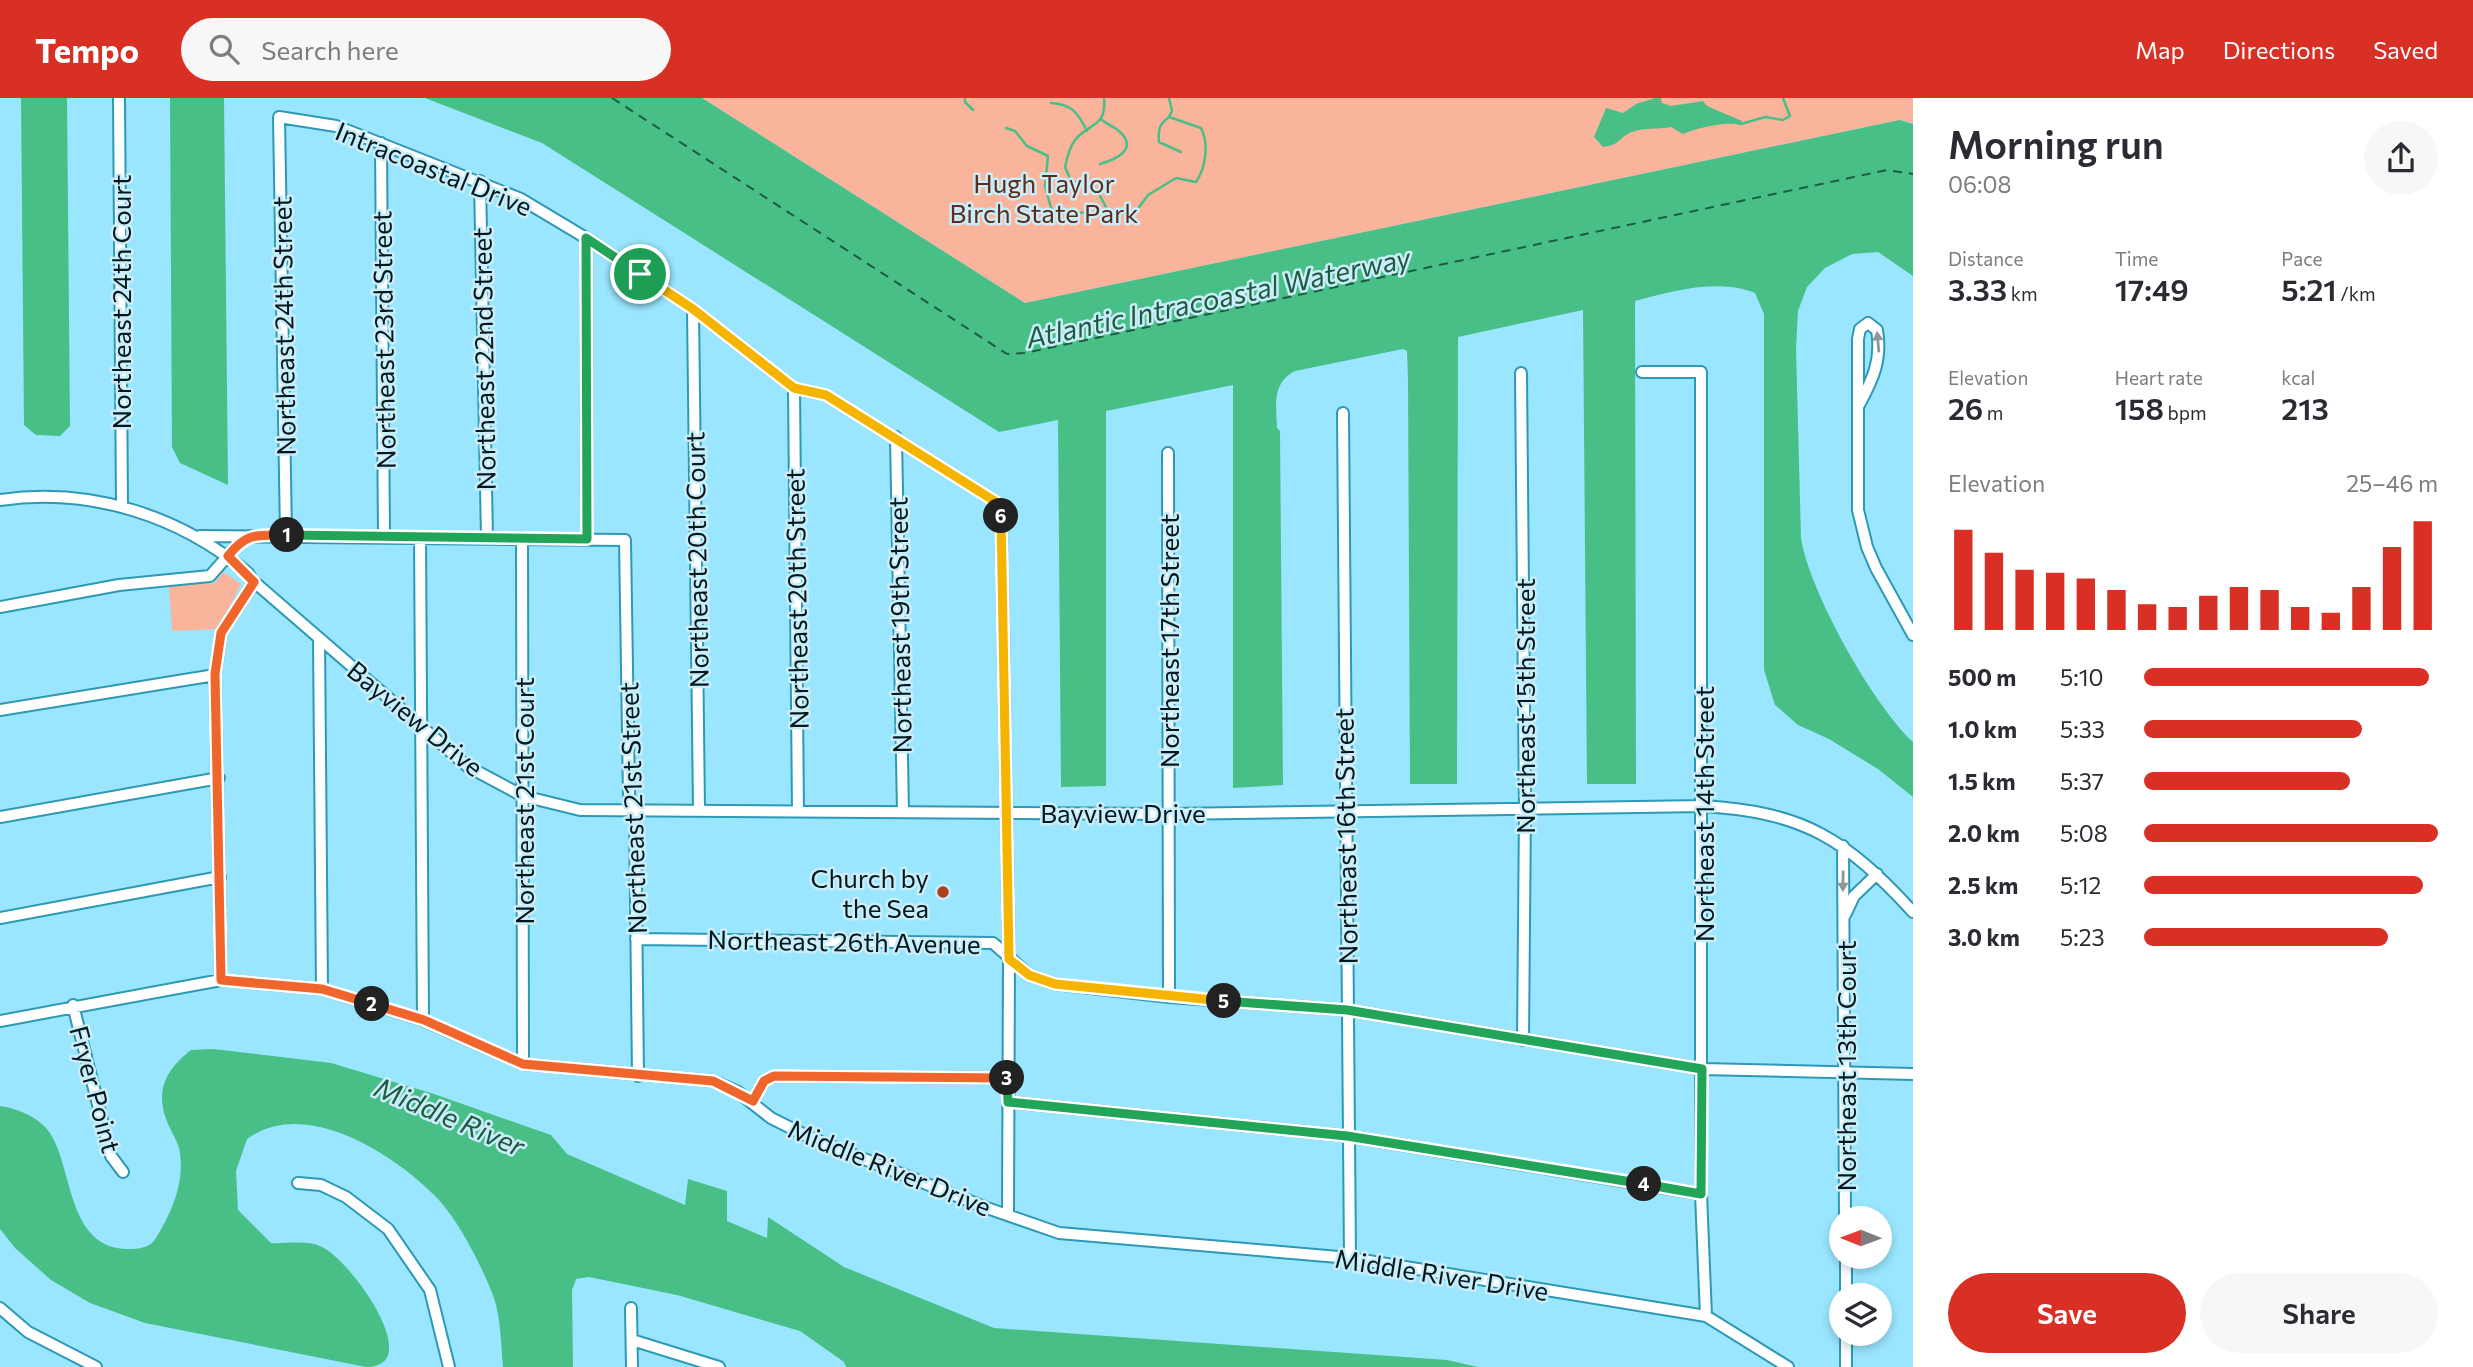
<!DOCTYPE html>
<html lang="en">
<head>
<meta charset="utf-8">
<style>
  :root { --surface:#fff; --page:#f7f7f7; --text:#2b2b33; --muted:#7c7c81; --accent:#d93025 }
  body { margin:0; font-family:Commissioner,sans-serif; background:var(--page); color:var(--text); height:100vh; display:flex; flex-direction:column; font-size:26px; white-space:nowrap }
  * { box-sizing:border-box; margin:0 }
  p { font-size:23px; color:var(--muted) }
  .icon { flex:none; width:38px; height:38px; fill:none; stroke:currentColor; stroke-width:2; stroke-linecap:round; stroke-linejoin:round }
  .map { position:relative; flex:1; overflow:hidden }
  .sheet { display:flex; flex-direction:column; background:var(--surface); width:560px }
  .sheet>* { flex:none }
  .needle { width:46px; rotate:271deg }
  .tools { position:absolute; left:1829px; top:1108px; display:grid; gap:14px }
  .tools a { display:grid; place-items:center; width:63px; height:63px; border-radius:50%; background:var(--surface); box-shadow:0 4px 10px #0003; font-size:35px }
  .pin { position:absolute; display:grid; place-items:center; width:60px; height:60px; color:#fff; margin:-30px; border:4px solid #fff; border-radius:50%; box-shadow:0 2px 7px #0007 }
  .km { position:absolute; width:35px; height:35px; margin:-18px; border-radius:50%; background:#222; color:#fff; font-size:19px; line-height:35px; text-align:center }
  .round { display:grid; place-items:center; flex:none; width:74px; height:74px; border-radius:37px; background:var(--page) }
  .head { display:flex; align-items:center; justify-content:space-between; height:119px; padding:0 35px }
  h1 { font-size:38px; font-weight:600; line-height:52px }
  .figures { display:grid; grid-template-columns:repeat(3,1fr); gap:10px; height:119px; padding:7px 35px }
  .figures div { display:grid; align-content:center }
  .figures b { font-size:30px; font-weight:600 }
  .figures small { font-size:19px; font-weight:400 }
  .figures p { font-size:19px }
  .chart { height:196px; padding:14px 35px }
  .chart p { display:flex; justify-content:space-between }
  .chart svg { width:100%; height:126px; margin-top:7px; stroke:var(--accent); stroke-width:6 }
  .button { display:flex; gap:14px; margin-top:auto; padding:14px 35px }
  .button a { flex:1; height:80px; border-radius:42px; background:var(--accent); color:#fff; font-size:28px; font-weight:600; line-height:80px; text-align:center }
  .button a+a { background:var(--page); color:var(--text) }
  ul { padding:0 35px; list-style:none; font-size:23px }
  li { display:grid; grid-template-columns:112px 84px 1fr; align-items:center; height:52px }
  li i { height:18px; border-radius:9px; background:var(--accent) }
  header { display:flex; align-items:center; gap:42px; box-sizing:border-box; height:98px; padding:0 35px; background:var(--accent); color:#fff }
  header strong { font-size:33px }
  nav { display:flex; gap:38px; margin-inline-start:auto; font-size:24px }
  .search { width:490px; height:63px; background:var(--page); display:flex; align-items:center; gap:18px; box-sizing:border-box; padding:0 24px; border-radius:38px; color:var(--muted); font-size:26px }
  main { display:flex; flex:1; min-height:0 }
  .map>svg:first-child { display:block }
  .green { fill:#fab49c }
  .water { fill:#48bf87 }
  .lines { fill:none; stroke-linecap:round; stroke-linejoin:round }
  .stream { stroke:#48bf87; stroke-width:2.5 }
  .ferry { stroke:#1e5b3f; stroke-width:2; stroke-dasharray:9 7; stroke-linecap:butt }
  .minor-casing { stroke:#2d99b5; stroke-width:14 }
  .minor { stroke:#fff; stroke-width:10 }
  .oneway { fill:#8e979a }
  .split-1-casing { stroke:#fff; stroke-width:14 }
  .split-2-casing { stroke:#fff; stroke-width:14 }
  .split-3-casing { stroke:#fff; stroke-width:14 }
  .split-4-casing { stroke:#fff; stroke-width:14 }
  .split-5-casing { stroke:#fff; stroke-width:14 }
  .split-6-casing { stroke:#fff; stroke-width:14 }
  .split-7-casing { stroke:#fff; stroke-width:14 }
  .split-1 { stroke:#22a559; stroke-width:9 }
  .split-2 { stroke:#f0652b; stroke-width:9 }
  .split-3 { stroke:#f0652b; stroke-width:9 }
  .split-4 { stroke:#22a559; stroke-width:9 }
  .split-5 { stroke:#22a559; stroke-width:9 }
  .split-6 { stroke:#f5b400; stroke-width:9 }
  .split-7 { stroke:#f5b400; stroke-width:9 }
  .poi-dot { fill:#a8421a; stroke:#c9edf9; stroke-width:2.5 }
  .labels { text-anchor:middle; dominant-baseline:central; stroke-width:5; stroke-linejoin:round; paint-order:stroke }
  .street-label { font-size:26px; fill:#03181e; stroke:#c9edf9 }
  .park-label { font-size:26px; fill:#5e2c1a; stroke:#c9edf9 }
  .poi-label { font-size:26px; fill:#03181e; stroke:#c9edf9; text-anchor:end }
  .water-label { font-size:28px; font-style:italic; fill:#1e5b3f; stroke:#c9edf9 }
</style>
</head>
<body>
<header>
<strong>Tempo</strong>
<div class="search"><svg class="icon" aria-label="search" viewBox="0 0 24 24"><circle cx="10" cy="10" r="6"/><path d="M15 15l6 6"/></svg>Search here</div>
<nav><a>Map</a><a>Directions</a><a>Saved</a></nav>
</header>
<main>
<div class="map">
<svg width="1913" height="1269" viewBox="0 0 1913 1269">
  <rect width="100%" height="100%" fill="#9ae6fe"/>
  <!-- green -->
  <path class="green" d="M702,0H1913V25L1900,22L1025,205Z
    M223,474L241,486L218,531L172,533L169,488L215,485Z"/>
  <!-- water -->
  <path class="water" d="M21,0H67L70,328L60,338L36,337L24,327Z
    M170,0H224L228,387L180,365L172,349Z
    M425,0H702L1025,205L1900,22L1913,26V178L1878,154L1852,156L1825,170L1807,189L1798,213L1796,251L1801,440C1809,493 1873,607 1913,644V699L1878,671L1829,641L1798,627L1775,607L1764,572V216L1755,195C1719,180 1671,193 1635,203L1636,686H1587L1583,212L1458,239L1457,686H1410L1408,282L1407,253L1403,251L1295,273C1272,285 1276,306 1277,330L1280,333L1283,687L1233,690V287L1106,313V688L1061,689L1058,322L999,334L542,45Z
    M1655,0H1661L1662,5L1671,8L1703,3L1707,8L1742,23L1740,27C1726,23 1698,30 1683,36L1671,29C1658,32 1645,29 1632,34C1620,38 1621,47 1603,49L1594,39L1606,10L1623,15L1636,6Z
    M213,951L331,965L434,996L551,1037L567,1056L685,1107L688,1081L727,1093V1123L767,1140L768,1119L844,1169L994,1230L1447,1262L1478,1269H846L844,1264L800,1233L677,1197L589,1179L576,1181L572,1192L573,1269H503C501,1247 501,1221 494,1200C482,1168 457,1118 432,1095C390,1054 304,999 247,1041L236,1073L238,1112L271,1145C285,1146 307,1142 320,1148C349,1159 428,1269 366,1269L145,1225L90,1205L51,1182L15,1150L0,1131V1008C19,1011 39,1019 50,1035C73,1070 67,1151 128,1151C138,1151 150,1150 156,1140C172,1114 186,1082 179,1050C176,1040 169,1030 166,1021C155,990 168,970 191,952Z"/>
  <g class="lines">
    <!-- stream -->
    <path class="stream" d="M965,0V4L973,12
      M1104,0C1107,30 1088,25 1075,42C1069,50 1067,60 1065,69L1071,83L1097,92L1109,115
      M1051,5C1072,6 1078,15 1087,33
      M1168,20C1159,26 1158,33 1159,44L1181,54
      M1741,26L1765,19L1783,22L1790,18L1783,0
      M1006,30L1015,33L1027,48L1048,58L1045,88L1051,110L1058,114L1134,116L1148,97L1176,80L1196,84C1206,69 1209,46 1201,30L1169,19L1172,13L1169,0
      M1100,66C1114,62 1139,52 1120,34C1115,29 1108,27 1102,22"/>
    <!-- ferry -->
    <path class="ferry" d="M612,0L1007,256L1025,255L1887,72L1913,76"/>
    <defs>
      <path id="minor" d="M119,0L122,408
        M381,45L384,439
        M480,83L487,440
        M586,140L587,441
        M693,211L699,712
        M1642,274H1701V1096L1706,1218
        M1521,275L1525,711L1523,942
        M794,290L798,713
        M1859,307C1873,281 1882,262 1877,232L1868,225L1860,231L1858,241V412L1867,449L1876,470L1913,537
        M1343,315L1350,1160
        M896,339L903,714
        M1168,355L1169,899
        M0,402C90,389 179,417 248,475L252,482L467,668L523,698L580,712L1169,716L1703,708C1804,714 1846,741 1913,814
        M286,437L279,19L336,28L521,101L586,140L693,211L794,290L826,297L996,404L1001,414L1009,861L1008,1117
        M200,438L625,442L629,698L635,713L638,978
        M420,439L423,922
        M522,440L523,966
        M0,509L119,487L210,478L239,445L250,438
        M319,540L322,891
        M0,612L215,577
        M0,719L219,680
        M1843,748L1845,1120
        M1845,817L1854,798L1877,776
        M0,820L220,779
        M636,841L993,845L1029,877L1055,886L1169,899L1347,912L1702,971L1913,976
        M221,882L215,577L221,535L254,484
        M73,907L111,1058L123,1074
        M0,923L221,882L322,891L423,922L523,966L713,983L738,994L771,1020L809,1039L987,1110L1059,1135L1350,1160L1706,1218L1788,1269
        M753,1003L764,983L774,978L1008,980
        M1008,1004L1347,1038L1701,1096
        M298,1085L321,1087L346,1099L388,1131L430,1192L449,1269
        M1846,1158V1197
        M0,1210L28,1234L96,1269
        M631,1210L632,1269
        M1846,1236V1269
        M632,1242L719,1269"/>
    </defs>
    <!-- minor casing -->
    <use href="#minor" class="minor-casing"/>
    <!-- minor -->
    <use href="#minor" class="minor"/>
  </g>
  <!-- one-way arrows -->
  <defs><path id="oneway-solid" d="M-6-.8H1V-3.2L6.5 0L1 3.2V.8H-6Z" transform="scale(1.75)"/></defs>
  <g class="oneway">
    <use href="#oneway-solid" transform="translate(1878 244) rotate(-95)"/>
    <use href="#oneway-solid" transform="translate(1843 783) rotate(91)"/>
  </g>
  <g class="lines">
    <defs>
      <path id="split-1" d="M287,437L587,441L586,140L640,176"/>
      <path id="split-2" d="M287,437C258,437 247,434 228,458L254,484L221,535L215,576L221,882L322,891L372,906"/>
      <path id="split-3" d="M372,906L424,922L523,966L713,983L753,1003L764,983L774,978L1007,980"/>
      <path id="split-4" d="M1007,980L1008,1004L1347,1038L1644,1086"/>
      <path id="split-5" d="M1224,903L1347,912L1702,971L1701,1096L1644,1086"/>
      <path id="split-6" d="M1001,418L1009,861L1029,877L1055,886L1224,903"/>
      <path id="split-7" d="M640,176L693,211L794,290L826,297L996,404L1001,418"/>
    </defs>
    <!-- split-1 casing -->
    <use href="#split-1" class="split-1-casing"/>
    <!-- split-2 casing -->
    <use href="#split-2" class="split-2-casing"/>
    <!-- split-3 casing -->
    <use href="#split-3" class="split-3-casing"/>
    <!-- split-4 casing -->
    <use href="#split-4" class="split-4-casing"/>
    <!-- split-5 casing -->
    <use href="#split-5" class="split-5-casing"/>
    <!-- split-6 casing -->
    <use href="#split-6" class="split-6-casing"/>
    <!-- split-7 casing -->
    <use href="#split-7" class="split-7-casing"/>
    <!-- split-1 -->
    <use href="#split-1" class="split-1"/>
    <!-- split-2 -->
    <use href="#split-2" class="split-2"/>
    <!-- split-3 -->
    <use href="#split-3" class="split-3"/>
    <!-- split-4 -->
    <use href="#split-4" class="split-4"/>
    <!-- split-5 -->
    <use href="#split-5" class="split-5"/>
    <!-- split-6 -->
    <use href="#split-6" class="split-6"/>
    <!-- split-7 -->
    <use href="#split-7" class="split-7"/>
  </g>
  <!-- markers -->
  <circle class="poi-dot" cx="943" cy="794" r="7"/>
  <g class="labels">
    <!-- street labels -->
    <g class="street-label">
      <text transform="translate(434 70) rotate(22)">Intracoastal Drive</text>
      <text transform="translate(120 204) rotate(-90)">Northeast 24th Court</text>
      <text transform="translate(283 228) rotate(-91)">Northeast 24th Street</text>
      <text transform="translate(383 242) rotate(-91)">Northeast 23rd Street</text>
      <text transform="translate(483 261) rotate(-91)">Northeast 22nd Street</text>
      <text transform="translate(696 462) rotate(-91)">Northeast 20th Court</text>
      <text transform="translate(796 501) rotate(-91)">Northeast 20th Street</text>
      <text transform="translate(899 527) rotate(-91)">Northeast 19th Street</text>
      <text transform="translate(1168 543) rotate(-90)">Northeast 17th Street</text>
      <text transform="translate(1524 608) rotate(-90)">Northeast 15th Street</text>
      <text transform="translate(416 620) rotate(39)">Bayview Drive</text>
      <text transform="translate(523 703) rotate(-90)">Northeast 21st Court</text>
      <text transform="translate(632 710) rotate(-92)">Northeast 21st Street</text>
      <text x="1123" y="714">Bayview Drive</text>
      <text transform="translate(1703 716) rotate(-90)">Northeast 14th Street</text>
      <text transform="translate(1345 738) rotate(-91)">Northeast 16th Street</text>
      <text transform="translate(844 843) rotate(1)">Northeast 26th Avenue</text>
      <text transform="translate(1845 968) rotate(-90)">Northeast 13th Court</text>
      <text transform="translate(96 991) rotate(75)">Fryer Point</text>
      <text transform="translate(890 1069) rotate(22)">Middle River Drive</text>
      <text transform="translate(1442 1176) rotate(9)">Middle River Drive</text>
    </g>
    <!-- park labels -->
    <g class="park-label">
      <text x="1044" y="84">Hugh Taylor<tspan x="1044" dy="30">Birch State Park</tspan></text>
    </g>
    <!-- poi labels -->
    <g class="poi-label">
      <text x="929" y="779">Church by<tspan x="929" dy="30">the Sea</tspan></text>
    </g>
    <!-- water labels -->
    <g class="water-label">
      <text transform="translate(1218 199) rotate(-12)">Atlantic Intracoastal Waterway</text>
      <text transform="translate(450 1018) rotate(23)">Middle River</text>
    </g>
  </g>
</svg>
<div class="tools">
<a><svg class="needle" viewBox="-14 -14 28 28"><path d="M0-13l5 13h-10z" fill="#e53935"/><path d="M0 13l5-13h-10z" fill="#7c7c81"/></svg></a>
<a><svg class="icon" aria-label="layers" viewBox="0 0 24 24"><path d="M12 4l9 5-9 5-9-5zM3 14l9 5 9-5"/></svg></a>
</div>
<div class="pin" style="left:640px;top:176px;background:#1e9e55"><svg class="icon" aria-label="arrive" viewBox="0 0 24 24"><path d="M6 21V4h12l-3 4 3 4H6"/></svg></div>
<b class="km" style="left:287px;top:437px">1</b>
<b class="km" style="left:372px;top:906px">2</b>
<b class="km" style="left:1007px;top:980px">3</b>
<b class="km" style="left:1644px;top:1086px">4</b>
<b class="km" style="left:1224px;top:903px">5</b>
<b class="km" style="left:1001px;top:418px">6</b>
</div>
<section class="sheet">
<div class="head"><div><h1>Morning run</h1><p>06:08</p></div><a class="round"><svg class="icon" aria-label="share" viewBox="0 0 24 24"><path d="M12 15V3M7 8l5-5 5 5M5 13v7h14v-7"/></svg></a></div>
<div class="figures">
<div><p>Distance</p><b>3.33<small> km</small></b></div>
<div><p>Time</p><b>17:49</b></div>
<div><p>Pace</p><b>5:21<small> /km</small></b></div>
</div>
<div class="figures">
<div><p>Elevation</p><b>26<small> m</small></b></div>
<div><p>Heart rate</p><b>158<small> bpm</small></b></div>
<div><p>kcal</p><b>213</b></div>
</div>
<div class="chart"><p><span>Elevation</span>25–46 m</p>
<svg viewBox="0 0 160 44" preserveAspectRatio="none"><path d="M5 44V9M15 44V17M25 44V23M35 44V24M45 44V26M55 44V30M65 44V35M75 44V36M85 44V32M95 44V29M105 44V30M115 44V36M125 44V38M135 44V29M145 44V15M155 44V6"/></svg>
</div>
<ul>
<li><b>500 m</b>5:10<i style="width:97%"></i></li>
<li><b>1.0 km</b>5:33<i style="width:74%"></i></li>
<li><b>1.5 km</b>5:37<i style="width:70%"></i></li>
<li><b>2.0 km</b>5:08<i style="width:100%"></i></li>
<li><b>2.5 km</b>5:12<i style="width:95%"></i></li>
<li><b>3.0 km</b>5:23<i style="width:83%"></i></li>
</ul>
<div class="button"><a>Save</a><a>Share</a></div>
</section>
</main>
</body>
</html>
